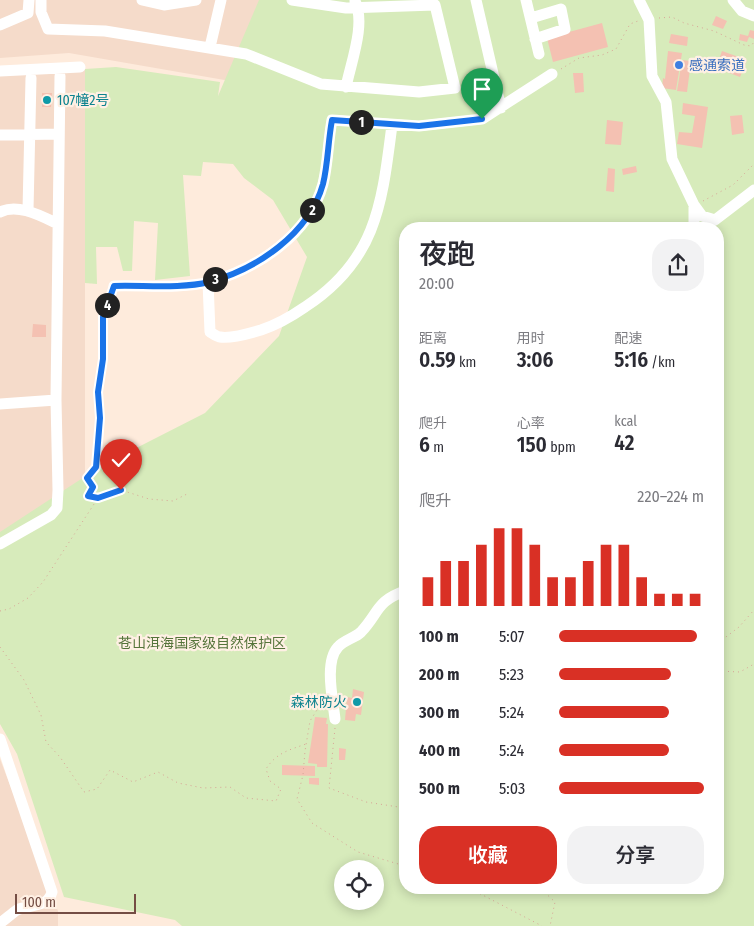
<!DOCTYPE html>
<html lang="zh">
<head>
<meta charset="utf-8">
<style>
  :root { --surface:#fff; --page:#f2f2f3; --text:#2b2b33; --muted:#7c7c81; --accent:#d93025 }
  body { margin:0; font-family:"Fira Sans Condensed","Noto Sans SC",sans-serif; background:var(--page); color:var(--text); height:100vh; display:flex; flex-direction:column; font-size:19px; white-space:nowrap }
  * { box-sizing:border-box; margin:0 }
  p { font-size:16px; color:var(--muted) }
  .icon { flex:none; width:28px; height:28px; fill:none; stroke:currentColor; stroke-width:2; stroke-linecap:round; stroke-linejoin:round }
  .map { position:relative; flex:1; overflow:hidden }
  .side { position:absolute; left:399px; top:222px; width:325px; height:672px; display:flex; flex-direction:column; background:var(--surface); border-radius:20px; box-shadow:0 2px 12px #0003 }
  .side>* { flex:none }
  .tools { position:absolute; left:334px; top:860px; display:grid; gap:10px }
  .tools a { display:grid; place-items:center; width:50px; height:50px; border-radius:50%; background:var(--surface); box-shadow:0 2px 12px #0003; font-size:25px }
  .scale { position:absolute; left:15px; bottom:12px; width:121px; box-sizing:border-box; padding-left:5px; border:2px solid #744d44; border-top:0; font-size:14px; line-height:18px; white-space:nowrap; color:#744d44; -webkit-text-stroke:4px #fff0e4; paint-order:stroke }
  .pin { position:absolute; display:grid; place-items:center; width:42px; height:42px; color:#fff; margin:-51px -21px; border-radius:50% 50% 50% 0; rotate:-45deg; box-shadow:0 0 5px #0007 }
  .pin .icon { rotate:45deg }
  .km { position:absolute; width:25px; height:25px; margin:-12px; border-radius:50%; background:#222; color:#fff; font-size:14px; line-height:25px; text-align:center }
  .round { display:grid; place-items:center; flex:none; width:52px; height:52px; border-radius:20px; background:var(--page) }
  .headline { display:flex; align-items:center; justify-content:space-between; height:85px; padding:0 20px }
  h1 { font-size:28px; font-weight:600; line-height:38px }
  .figures { display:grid; grid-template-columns:repeat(3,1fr); gap:8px; height:85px; padding:5px 20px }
  .figures div { display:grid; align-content:center }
  .figures b { font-size:21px; font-weight:600 }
  .figures small { font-size:14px; font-weight:400 }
  .figures p { font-size:14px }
  .chart { height:140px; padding:10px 20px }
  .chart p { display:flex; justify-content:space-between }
  .chart svg { width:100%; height:90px; margin-top:5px; stroke:var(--accent); stroke-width:6 }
  .action { display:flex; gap:10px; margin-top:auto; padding:10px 20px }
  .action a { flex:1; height:58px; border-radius:20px; background:var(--accent); color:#fff; font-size:20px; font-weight:600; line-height:58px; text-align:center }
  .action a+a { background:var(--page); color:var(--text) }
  ul { padding:0 20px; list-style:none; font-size:16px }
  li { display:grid; grid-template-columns:80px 60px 1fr; align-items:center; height:38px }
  li i { height:12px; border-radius:6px; background:var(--accent) }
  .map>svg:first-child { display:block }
  .residential { fill:#f5dbca }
  .green { fill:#d7ebbb; fill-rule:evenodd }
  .building { fill:#f4c1b2 }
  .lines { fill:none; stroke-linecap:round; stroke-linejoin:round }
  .path { stroke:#d8a496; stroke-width:1; stroke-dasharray:1 4; stroke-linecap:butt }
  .minor { stroke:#fff; stroke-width:11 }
  .route-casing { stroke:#fff; stroke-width:10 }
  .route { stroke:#1a73e8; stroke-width:6 }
  .shop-dot { fill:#3f7fe0; stroke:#fff0e4; stroke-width:2 }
  .culture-dot { fill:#0f9aa8; stroke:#fff0e4; stroke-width:2 }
  .labels { text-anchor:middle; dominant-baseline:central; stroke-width:4.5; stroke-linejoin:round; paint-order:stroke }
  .shop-label { font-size:14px; fill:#366cbe; stroke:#fff0e4; text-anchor:start }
  .culture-label { font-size:14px; fill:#0d838f; stroke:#fff0e4; text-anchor:start }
  .park-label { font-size:14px; fill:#55743a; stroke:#fff0e4 }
</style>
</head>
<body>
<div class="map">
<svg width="754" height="926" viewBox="0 0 754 926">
  <rect width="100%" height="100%" fill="#feebdc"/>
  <!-- residential -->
  <path class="residential" d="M0,0H466L236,82L69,53L0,58Z
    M85,69V489L0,603V72Z
    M0,759L58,911V926H0Z"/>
  <!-- green -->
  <path class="green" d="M259,0H754V926H182L175,920L64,897L17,754L0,724V532L101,466L205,413L279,336L307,257L273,200L244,178L233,164L203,162L201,176L183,175L190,276L155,280L158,223L134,221L132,271H123L117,247H96L97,284L85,283V69L116,67L220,82L218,96ZM405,229H718V889H405ZM342,869H375V901H342Z"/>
  <!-- building -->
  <path class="building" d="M716,16L727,21L723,29L712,25Z
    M602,23L608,47L553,62L547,38Z
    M750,30L754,31V39L749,37L747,42L739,40L740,34L748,36Z
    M671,34L688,37L687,46L669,43Z
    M668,51L682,53L676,90L662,88L663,78L665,79Z
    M722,51L747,60L740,77L716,68Z
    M682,60L691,61L687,92L677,91Z
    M573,73H583L584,92L575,93Z
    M42,93H52L51,107H42Z
    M683,103L708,107L702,148L677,144L679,132L692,133L695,116L682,114Z
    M742,115L744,133L732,135L730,116Z
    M607,120L623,122L621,145L605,144Z
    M636,166L637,172L623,175L622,169Z
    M608,168L615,169L614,192L606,191Z
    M33,324L46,325V337H32Z
    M353,689L364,692L361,715L356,714L355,721L345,720L347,697L352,698Z
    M315,717L327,718L326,724H328L327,767H317V764L308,763Z
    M339,748L346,749L345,760H339Z
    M282,765L315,766V776L282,775Z
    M309,778H319V785L309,784Z"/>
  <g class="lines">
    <!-- path -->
    <path class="path" d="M659,18L672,17L684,23L714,31L744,45L751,46L754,42
      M561,69L579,58L602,55L616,49L630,24L638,21
      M703,201L733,185L754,164
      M96,497L88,496L93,487L87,478L97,467L100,419L98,392L103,359V317L110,296
      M0,611L9,609L28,598L43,582L98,498L121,490L149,499L173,501L189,493
      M718,643L739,627L754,610
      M0,647L24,680L41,715L46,742L60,757L84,792L97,789L110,770L133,782L158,772L178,783L203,788L230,787L246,798L276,801L281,789L270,781L266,769C276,753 289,750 306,744
      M718,671L740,672L754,664
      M322,702L310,721L305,751L303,775L297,799L312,823L358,852L405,866
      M335,728L329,788L366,802L405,808
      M471,889L542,926
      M541,889L555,902L550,926"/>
    <!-- minor -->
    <path class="minor" d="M41,0V12L48,29L105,31L246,54L321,84L419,92L455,88L435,5L346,8L292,0
      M142,0L164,5L196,0
      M476,0L501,108
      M526,0L539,54
      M639,0L649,20L652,76L666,102L672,159L694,205L702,216L715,220L754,190
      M733,0L742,11L754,16
      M531,18L561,9L565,29L535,39
      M0,25L28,13L29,0
      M210,47L221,0
      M0,71L80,67
      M346,87C351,62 366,24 355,1
      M0,135L59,134
      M28,210L31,78
      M0,212C18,203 41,216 58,224
      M694,229V205
      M208,282L210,332C212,333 217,337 220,337C230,339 251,333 261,330C276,325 292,316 305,307C377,260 382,203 392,125
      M114,286C143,285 181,289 209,282C257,269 309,235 323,184C328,164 328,141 332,120L419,126L482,119L552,74
      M0,404L56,400
      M0,544L51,515L57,508L58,490L56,400L60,76
      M335,719C333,700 324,662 338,647C344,640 355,638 361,632C379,613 376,601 405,591
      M0,739L52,892C48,908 29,904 17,910C11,914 6,919 0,923"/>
  </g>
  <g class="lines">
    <defs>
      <path id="route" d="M121,490L98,498L88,496L93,487L87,478L96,467L100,418L98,392L103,359V317L114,286C143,285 181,289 209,282C257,269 309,234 323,184C328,164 328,141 332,120L419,126L482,119"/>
    </defs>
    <!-- route casing -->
    <use href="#route" class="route-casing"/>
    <!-- route -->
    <use href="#route" class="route"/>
  </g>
  <!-- markers -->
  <circle class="shop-dot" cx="679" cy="65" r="5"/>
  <g class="culture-dot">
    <circle cx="47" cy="100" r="5"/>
    <circle cx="357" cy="702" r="5"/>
  </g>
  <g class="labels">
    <!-- shop labels -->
    <g class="shop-label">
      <text x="689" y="65">感通索道</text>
    </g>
    <!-- culture labels -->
    <g class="culture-label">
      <text x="57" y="100">107幢2号</text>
      <text x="347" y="702" text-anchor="end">森林防火</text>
    </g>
    <!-- park labels -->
    <g class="park-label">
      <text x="202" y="643">苍山洱海国家级自然保护区</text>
    </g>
  </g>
</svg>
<div class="tools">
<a><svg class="icon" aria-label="locate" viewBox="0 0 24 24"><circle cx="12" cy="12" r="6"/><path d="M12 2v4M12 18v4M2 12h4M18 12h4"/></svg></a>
</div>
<div class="scale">100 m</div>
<div class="pin" style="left:482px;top:119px;background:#1e9e55"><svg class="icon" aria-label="arrive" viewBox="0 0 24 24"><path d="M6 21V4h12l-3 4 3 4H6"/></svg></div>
<div class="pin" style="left:121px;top:490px;background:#d93025"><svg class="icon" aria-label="check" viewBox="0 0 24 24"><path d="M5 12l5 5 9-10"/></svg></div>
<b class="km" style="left:361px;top:122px">1</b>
<b class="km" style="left:312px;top:210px">2</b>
<b class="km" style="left:215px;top:279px">3</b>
<b class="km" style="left:107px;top:305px">4</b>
<section class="side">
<div class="headline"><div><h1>夜跑</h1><p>20:00</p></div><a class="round"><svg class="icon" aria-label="share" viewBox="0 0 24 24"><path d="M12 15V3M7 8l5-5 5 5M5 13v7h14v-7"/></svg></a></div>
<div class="figures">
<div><p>距离</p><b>0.59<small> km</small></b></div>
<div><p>用时</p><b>3:06</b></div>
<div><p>配速</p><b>5:16<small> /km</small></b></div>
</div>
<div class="figures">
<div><p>爬升</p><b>6<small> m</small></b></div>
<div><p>心率</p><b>150<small> bpm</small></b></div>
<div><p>kcal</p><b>42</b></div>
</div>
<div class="chart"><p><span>爬升</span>220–224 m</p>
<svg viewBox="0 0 160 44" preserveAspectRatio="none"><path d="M5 44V30M15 44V22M25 44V22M35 44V14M45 44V6M55 44V6M65 44V14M75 44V30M85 44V30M95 44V22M105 44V14M115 44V14M125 44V30M135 44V38M145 44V38M155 44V38"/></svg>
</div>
<ul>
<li><b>100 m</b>5:07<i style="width:95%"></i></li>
<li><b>200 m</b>5:23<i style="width:77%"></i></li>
<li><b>300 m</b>5:24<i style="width:76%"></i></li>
<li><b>400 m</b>5:24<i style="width:76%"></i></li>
<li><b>500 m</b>5:03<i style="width:100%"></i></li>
</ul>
<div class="action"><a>收藏</a><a>分享</a></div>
</section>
</div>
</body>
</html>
